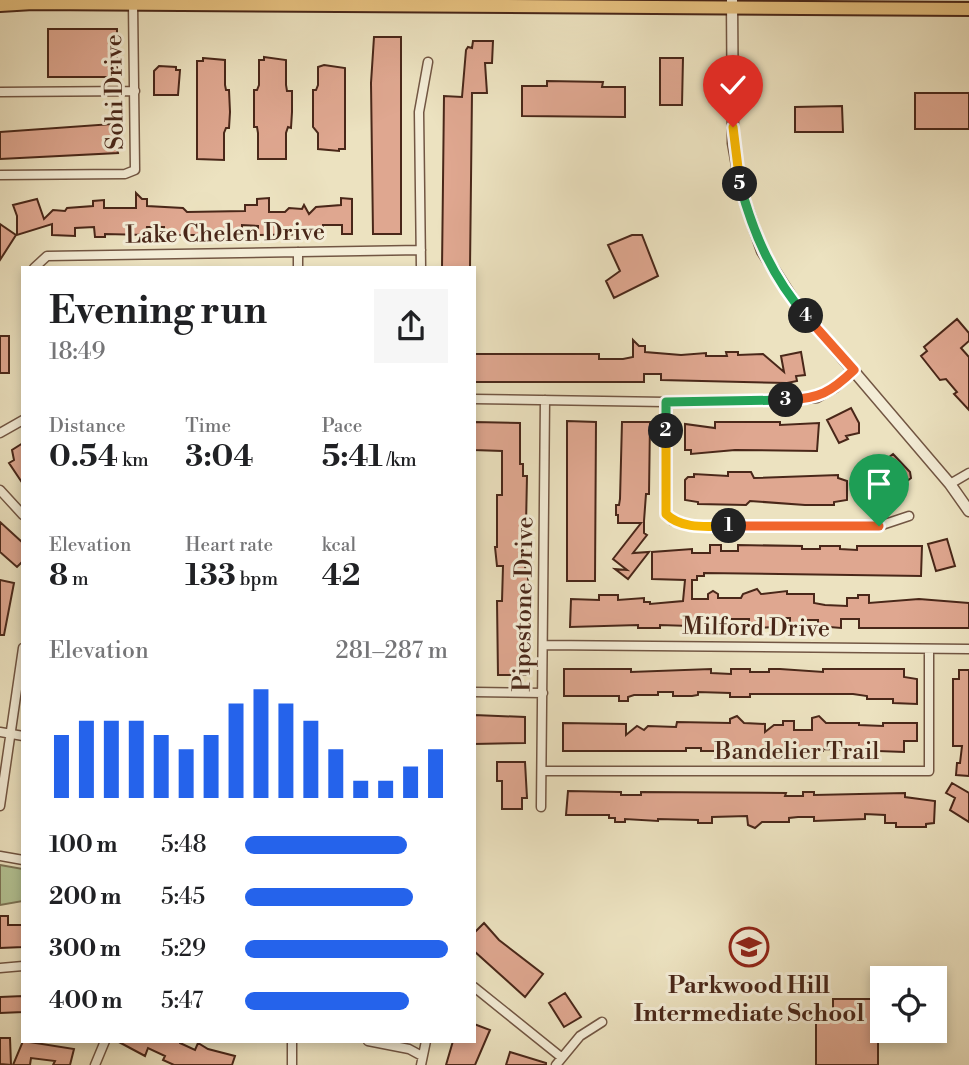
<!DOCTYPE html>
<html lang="en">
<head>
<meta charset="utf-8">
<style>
  :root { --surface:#fff; --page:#f6f6f6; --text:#202124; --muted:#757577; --accent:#2563eb }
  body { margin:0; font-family:"Libre Bodoni",serif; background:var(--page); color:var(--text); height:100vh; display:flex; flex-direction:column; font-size:26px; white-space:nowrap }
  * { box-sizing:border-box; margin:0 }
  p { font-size:23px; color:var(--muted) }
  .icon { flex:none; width:38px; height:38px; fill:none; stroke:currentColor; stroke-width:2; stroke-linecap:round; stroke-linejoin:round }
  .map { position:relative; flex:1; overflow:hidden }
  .side { position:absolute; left:21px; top:266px; width:455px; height:777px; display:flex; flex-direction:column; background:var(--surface); border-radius:0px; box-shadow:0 4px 10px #0003 }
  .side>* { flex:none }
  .controls { position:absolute; left:870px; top:966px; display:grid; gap:14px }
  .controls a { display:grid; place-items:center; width:77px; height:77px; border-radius:0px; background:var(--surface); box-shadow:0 4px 10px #0003; font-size:35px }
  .pin { position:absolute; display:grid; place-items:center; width:60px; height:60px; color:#fff; margin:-72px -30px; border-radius:50% 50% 50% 0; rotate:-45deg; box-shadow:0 0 7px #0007 }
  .pin .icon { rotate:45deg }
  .km { position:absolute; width:35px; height:35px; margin:-18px; border-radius:50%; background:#222; color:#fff; font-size:19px; line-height:35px; text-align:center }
  .round { display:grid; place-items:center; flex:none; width:74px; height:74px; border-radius:0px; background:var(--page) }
  .overview { display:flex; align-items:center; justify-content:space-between; height:119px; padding:0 28px }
  h1 { font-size:38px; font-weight:700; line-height:52px }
  .stats { display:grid; grid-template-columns:repeat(3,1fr); gap:10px; height:119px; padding:7px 28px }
  .stats div { display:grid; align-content:center }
  .stats b { font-size:30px; font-weight:700 }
  .stats small { font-size:19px; font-weight:400 }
  .stats p { font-size:19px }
  .chart { height:196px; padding:14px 28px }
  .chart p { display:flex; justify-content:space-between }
  .chart svg { width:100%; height:126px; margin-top:7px; stroke:var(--accent); stroke-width:6 }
  ul { padding:0 28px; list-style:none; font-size:23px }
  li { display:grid; grid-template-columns:112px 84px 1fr; align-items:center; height:52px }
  li i { height:18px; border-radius:9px; background:var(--accent) }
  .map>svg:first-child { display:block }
  .green { fill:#b4c495; stroke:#7e7657; stroke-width:2 }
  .building { fill:#dfa790; stroke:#492719; stroke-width:2 }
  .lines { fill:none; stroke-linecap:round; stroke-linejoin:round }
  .minor-casing { stroke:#725643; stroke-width:11 }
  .tertiary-casing { stroke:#725643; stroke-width:13 }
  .primary-casing { stroke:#492719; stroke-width:16 }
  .minor { stroke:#f3ecd6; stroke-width:8 }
  .tertiary { stroke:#f3ecd6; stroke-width:10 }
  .primary { stroke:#e6c180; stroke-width:12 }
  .split-1-casing { stroke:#fff; stroke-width:14 }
  .split-2-casing { stroke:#fff; stroke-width:14 }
  .split-3-casing { stroke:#fff; stroke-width:14 }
  .split-4-casing { stroke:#fff; stroke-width:14 }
  .split-5-casing { stroke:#fff; stroke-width:14 }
  .split-6-casing { stroke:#fff; stroke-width:14 }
  .split-1 { stroke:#f0652b; stroke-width:9 }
  .split-2 { stroke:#f5b400; stroke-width:9 }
  .split-3 { stroke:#22a559; stroke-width:9 }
  .split-4 { stroke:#f0652b; stroke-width:9 }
  .split-5 { stroke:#22a559; stroke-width:9 }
  .split-6 { stroke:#f5b400; stroke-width:9 }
  .labels { text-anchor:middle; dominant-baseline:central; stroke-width:6; stroke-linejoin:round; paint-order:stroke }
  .street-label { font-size:24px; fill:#492719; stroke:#f3ecd6 }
  .poi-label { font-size:24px; font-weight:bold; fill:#492719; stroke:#f3ecd6 }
</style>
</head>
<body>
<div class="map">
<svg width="969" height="1065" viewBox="0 0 969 1065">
  <rect width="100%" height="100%" fill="#ece2c0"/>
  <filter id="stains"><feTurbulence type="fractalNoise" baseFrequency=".00286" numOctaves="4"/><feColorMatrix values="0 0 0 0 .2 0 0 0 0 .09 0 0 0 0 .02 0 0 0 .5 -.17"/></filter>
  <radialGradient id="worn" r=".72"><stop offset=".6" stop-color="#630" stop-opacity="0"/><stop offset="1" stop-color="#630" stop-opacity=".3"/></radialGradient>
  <!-- green -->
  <path class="green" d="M0,865L23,869V901L0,905Z"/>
  <!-- building -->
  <path class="building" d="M48,29H117V77H48Z
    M374,37H401V234H373L371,83Z
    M473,41H493L492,63H485L487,93H472L470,268H442L444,96L462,97L466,50L468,47L472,48Z
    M264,57L286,60V85L287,91H292V112L291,128L288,127L286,133V159H258V133L257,127H254V90H257L259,85V60H264Z
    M203,58L225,60V85L226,90H229L230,112L229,128H226L224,133V160L197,159V61H203Z
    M660,58H683L682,105H660Z
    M324,65L345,68V149H339V151L318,149V133L313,127V90H316L318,85V67Z
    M159,66L176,67V70H180L178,95H154V71Z
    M547,81L603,82L602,87H625V117L522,116V86H547Z
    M915,93H969V129H915Z
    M842,106L843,132H795V107Z
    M112,124L118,153L0,159V132Z
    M136,193L142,199H147V206L183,208L187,212L245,211V205H257V199L269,198V212H285L289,208L302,209L304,205L309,214L316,207L341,205V198L352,199V234H342V225H323V234L258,235V226L242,225V235H164V227H147L146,235L105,234V237H95L94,227L75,228V236L52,235V224L17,235V216L13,205L37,199L44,219L53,210L65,211L67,208L93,206V201L104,200V208H136Z
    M0,224L16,235L0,260Z
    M632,235H642L658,276L614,298L606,281L620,271L608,245Z
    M957,319L969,333V341L961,348L969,357V410L954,394L957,392L946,379L940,380L921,356L927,351L924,347Z
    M0,336H9V373H0Z
    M633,340L639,346H645V352L681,355L706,353V356H727L726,352H738V355L763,354L784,372L781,356L801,352L805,375L796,376L797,381L787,383L661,380V374H644V382H474V354H599V359H623L633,357Z
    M851,408L859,423V433L846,436L848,439L839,443L827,420Z
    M567,421L596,422L595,581H567Z
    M474,422L520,423V464H523V476H527L525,574H528V584H522V601H525L526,675H498L497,601H502L503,566H497L495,547H497V495H502V451L474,450Z
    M622,422H650L649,494H646L644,521V533L647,535L633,553L649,552L628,579L615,569L627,570L613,559L641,523H618V515H616V505H619L620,499Z
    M715,422H780V425L819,423L817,451L735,450L691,454V450H685V424L715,428Z
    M23,443V484L9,463L14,460L12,450Z
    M893,454L910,472L911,478L903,484L898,478L885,489L888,493L874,503L857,482Z
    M728,472H751L754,478L838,475V478L847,481V500L834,502V505H805L750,501L746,505L698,504V502L685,500V480L688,477H694V474L728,476Z
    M0,522L23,543V561L17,567L0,552Z
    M947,539L955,566L936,571L928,544Z
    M710,545H721V551H738V545L802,546V549H820V546H840V549L857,550V546H922L921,576L704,573V576H697V580H692V599H708V594L713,591L718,594V598H741L743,594L757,589L761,594L787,591V594H814V603L825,605L847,606V598H858V595H869V603L919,599L969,603V628H859V619H841V628L818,626V620H801V628L790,629V618H774V627L759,628L749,627V619H721V627L660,625V628H638V625L570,627L571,599L599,600V595H618V600L644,598V602H650V604L683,601L685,580L652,579V552L692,549V553H710Z
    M0,580L14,583L4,635H0Z
    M564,669H631V672L711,669V673L731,674V669H750V672H769V669H780L823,672V669H904V677L917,679V704L893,703V699H867V696L853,694H750V697H730V693L698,692V695L692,696H673V692H658V695H634L628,697V701H619V696H564Z
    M959,670H969V776L956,775L957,763H960L962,746H953V679H959Z
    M474,715L525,717V743L474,744Z
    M737,716L744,723L765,724V732L774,725H783V721H794V730H812V718L819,716L826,723H859V725L883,726V723H917V741H904V752L823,749V751H756V748L740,747V751H701V748H686V751H563V723L626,724V735L637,726L644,730L648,726L676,727L677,722L730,723V719Z
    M497,762H525L527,798H522V809H502V781H497Z
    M952,783L969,793V822L950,810L955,798L946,793Z
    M568,791L621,792V795H641V792L786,793L785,796H803V792H814V795L905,793V797L935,801L934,823L926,824V827H896V823H885V815L865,814V819L814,821V817H798L789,818V822H762L755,828L748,825L747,816L712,817V823H698V820L658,819V821L625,819V822H615V818H609V815H566Z
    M0,916H8V925H23V947L0,948Z
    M484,923L499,940L543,974L525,997L474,951V933Z
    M565,993L581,1017L564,1027L549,1003Z
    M23,996V1012L0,1013V997Z
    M833,999H874V1016H878V1065H816V1016L833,1015Z
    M474,1024L490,1030L475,1065H446L453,1041H474Z
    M0,1038H10L11,1065L0,1064Z
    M23,1041L74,1049L70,1065H53L55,1061L31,1058L30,1065H13Z
    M117,1041H180V1043L195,1050L198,1043L208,1049L235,1056L232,1065H174L163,1060L165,1056L148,1048L145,1056Z
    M510,1052L546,1063V1065H506Z"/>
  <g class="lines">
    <defs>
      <path id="minor" d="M0,92L135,91
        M0,175L125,174L135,170L133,3
        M34,268L47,256L421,250
        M298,268V252
        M421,268L419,112L428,62
        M474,399L666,402L795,400L817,398L835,388L854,371
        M666,402V514L673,521L694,526H879L909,516
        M0,433L23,420
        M950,484L969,473
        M0,490L23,515
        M543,645L969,649
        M474,692L543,693
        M0,732L23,736
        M542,771H929V649
        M0,806L23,648
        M541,807L545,400
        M0,856L23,860
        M0,968L23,966
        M474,987L561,1057
        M292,1041V1065
        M368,1041L409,1049L422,1056
        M95,1065L105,1041
        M421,1065L426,1041
        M556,1065L580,1036L602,1022"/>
      <path id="tertiary" d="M732,0L733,143L742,193L762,251L794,301L950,484L969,511"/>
      <path id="primary" d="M0,5L33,3L969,9"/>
    </defs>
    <!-- minor casing -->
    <use href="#minor" class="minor-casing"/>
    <!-- tertiary casing -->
    <use href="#tertiary" class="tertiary-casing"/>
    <!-- primary casing -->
    <use href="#primary" class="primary-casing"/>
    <!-- minor -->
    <use href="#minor" class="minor"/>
    <!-- tertiary -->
    <use href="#tertiary" class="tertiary"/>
    <!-- primary -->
    <use href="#primary" class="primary"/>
  </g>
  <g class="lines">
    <defs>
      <path id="split-1" d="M729,526H879"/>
      <path id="split-2" d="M666,431V514C682,530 709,526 729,526"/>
      <path id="split-3" d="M666,431V402L786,400"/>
      <path id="split-4" d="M786,400C819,399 831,392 854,370L806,316"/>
      <path id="split-5" d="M740,184C753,233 772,277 806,316"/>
      <path id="split-6" d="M733,127L740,184"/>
    </defs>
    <!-- split-1 casing -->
    <use href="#split-1" class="split-1-casing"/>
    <!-- split-2 casing -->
    <use href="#split-2" class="split-2-casing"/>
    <!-- split-3 casing -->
    <use href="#split-3" class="split-3-casing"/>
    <!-- split-4 casing -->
    <use href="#split-4" class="split-4-casing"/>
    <!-- split-5 casing -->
    <use href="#split-5" class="split-5-casing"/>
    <!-- split-6 casing -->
    <use href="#split-6" class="split-6-casing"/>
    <!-- split-1 -->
    <use href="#split-1" class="split-1"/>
    <!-- split-2 -->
    <use href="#split-2" class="split-2"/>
    <!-- split-3 -->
    <use href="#split-3" class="split-3"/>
    <!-- split-4 -->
    <use href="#split-4" class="split-4"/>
    <!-- split-5 -->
    <use href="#split-5" class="split-5"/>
    <!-- split-6 -->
    <use href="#split-6" class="split-6"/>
  </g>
  <!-- icons -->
  <defs>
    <symbol id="school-ring" viewBox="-11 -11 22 22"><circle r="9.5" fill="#f3ecd6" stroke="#8f2418" stroke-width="1.5"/><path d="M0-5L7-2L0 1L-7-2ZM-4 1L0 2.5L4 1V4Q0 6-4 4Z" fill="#8f2418"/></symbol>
  </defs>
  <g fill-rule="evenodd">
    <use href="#school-ring" x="727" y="925" width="44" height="44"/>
  </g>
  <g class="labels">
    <!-- street labels -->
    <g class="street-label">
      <text transform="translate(115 92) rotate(-91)">Sohi Drive</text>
      <text transform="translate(225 234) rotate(-1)">Lake Chelen Drive</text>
      <text transform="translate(524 604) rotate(-89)">Pipestone Drive</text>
      <text transform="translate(756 628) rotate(1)">Milford Drive</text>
      <text x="797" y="752">Bandelier Trail</text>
    </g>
    <!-- poi labels -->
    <g class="poi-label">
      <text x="749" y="986">Parkwood Hill<tspan x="749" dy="28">Intermediate School</tspan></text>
    </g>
  </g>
  <rect width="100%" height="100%" filter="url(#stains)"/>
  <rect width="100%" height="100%" fill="url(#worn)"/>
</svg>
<div class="controls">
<a><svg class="icon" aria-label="locate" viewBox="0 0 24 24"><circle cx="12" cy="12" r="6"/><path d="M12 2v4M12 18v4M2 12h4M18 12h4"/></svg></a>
</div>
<div class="pin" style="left:879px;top:526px;background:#1e9e55"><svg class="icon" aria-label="arrive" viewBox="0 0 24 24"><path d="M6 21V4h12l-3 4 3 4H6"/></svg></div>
<div class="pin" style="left:733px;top:127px;background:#d93025"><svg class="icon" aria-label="check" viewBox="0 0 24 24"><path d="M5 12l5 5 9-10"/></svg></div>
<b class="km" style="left:729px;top:526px">1</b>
<b class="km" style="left:666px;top:431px">2</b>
<b class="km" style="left:786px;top:400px">3</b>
<b class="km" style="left:806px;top:316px">4</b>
<b class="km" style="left:740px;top:184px">5</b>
<section class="side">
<div class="overview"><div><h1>Evening run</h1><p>18:49</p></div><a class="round"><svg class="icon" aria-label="share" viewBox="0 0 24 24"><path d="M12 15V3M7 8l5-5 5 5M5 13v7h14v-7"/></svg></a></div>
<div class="stats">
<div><p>Distance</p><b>0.54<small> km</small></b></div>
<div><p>Time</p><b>3:04</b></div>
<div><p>Pace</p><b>5:41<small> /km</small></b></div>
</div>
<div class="stats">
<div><p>Elevation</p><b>8<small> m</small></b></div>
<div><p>Heart rate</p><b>133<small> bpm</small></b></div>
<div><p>kcal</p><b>42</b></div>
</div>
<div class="chart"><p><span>Elevation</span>281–287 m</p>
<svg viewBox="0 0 160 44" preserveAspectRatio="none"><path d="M5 44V22M15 44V17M25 44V17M35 44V17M45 44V22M55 44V27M65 44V22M75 44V11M85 44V6M95 44V11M105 44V17M115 44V27M125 44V38M135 44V38M145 44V33M155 44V27"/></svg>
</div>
<ul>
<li><b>100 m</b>5:48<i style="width:80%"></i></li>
<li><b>200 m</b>5:45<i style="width:83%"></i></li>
<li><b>300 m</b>5:29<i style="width:100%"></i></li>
<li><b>400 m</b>5:47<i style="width:81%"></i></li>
</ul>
</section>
</div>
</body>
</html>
